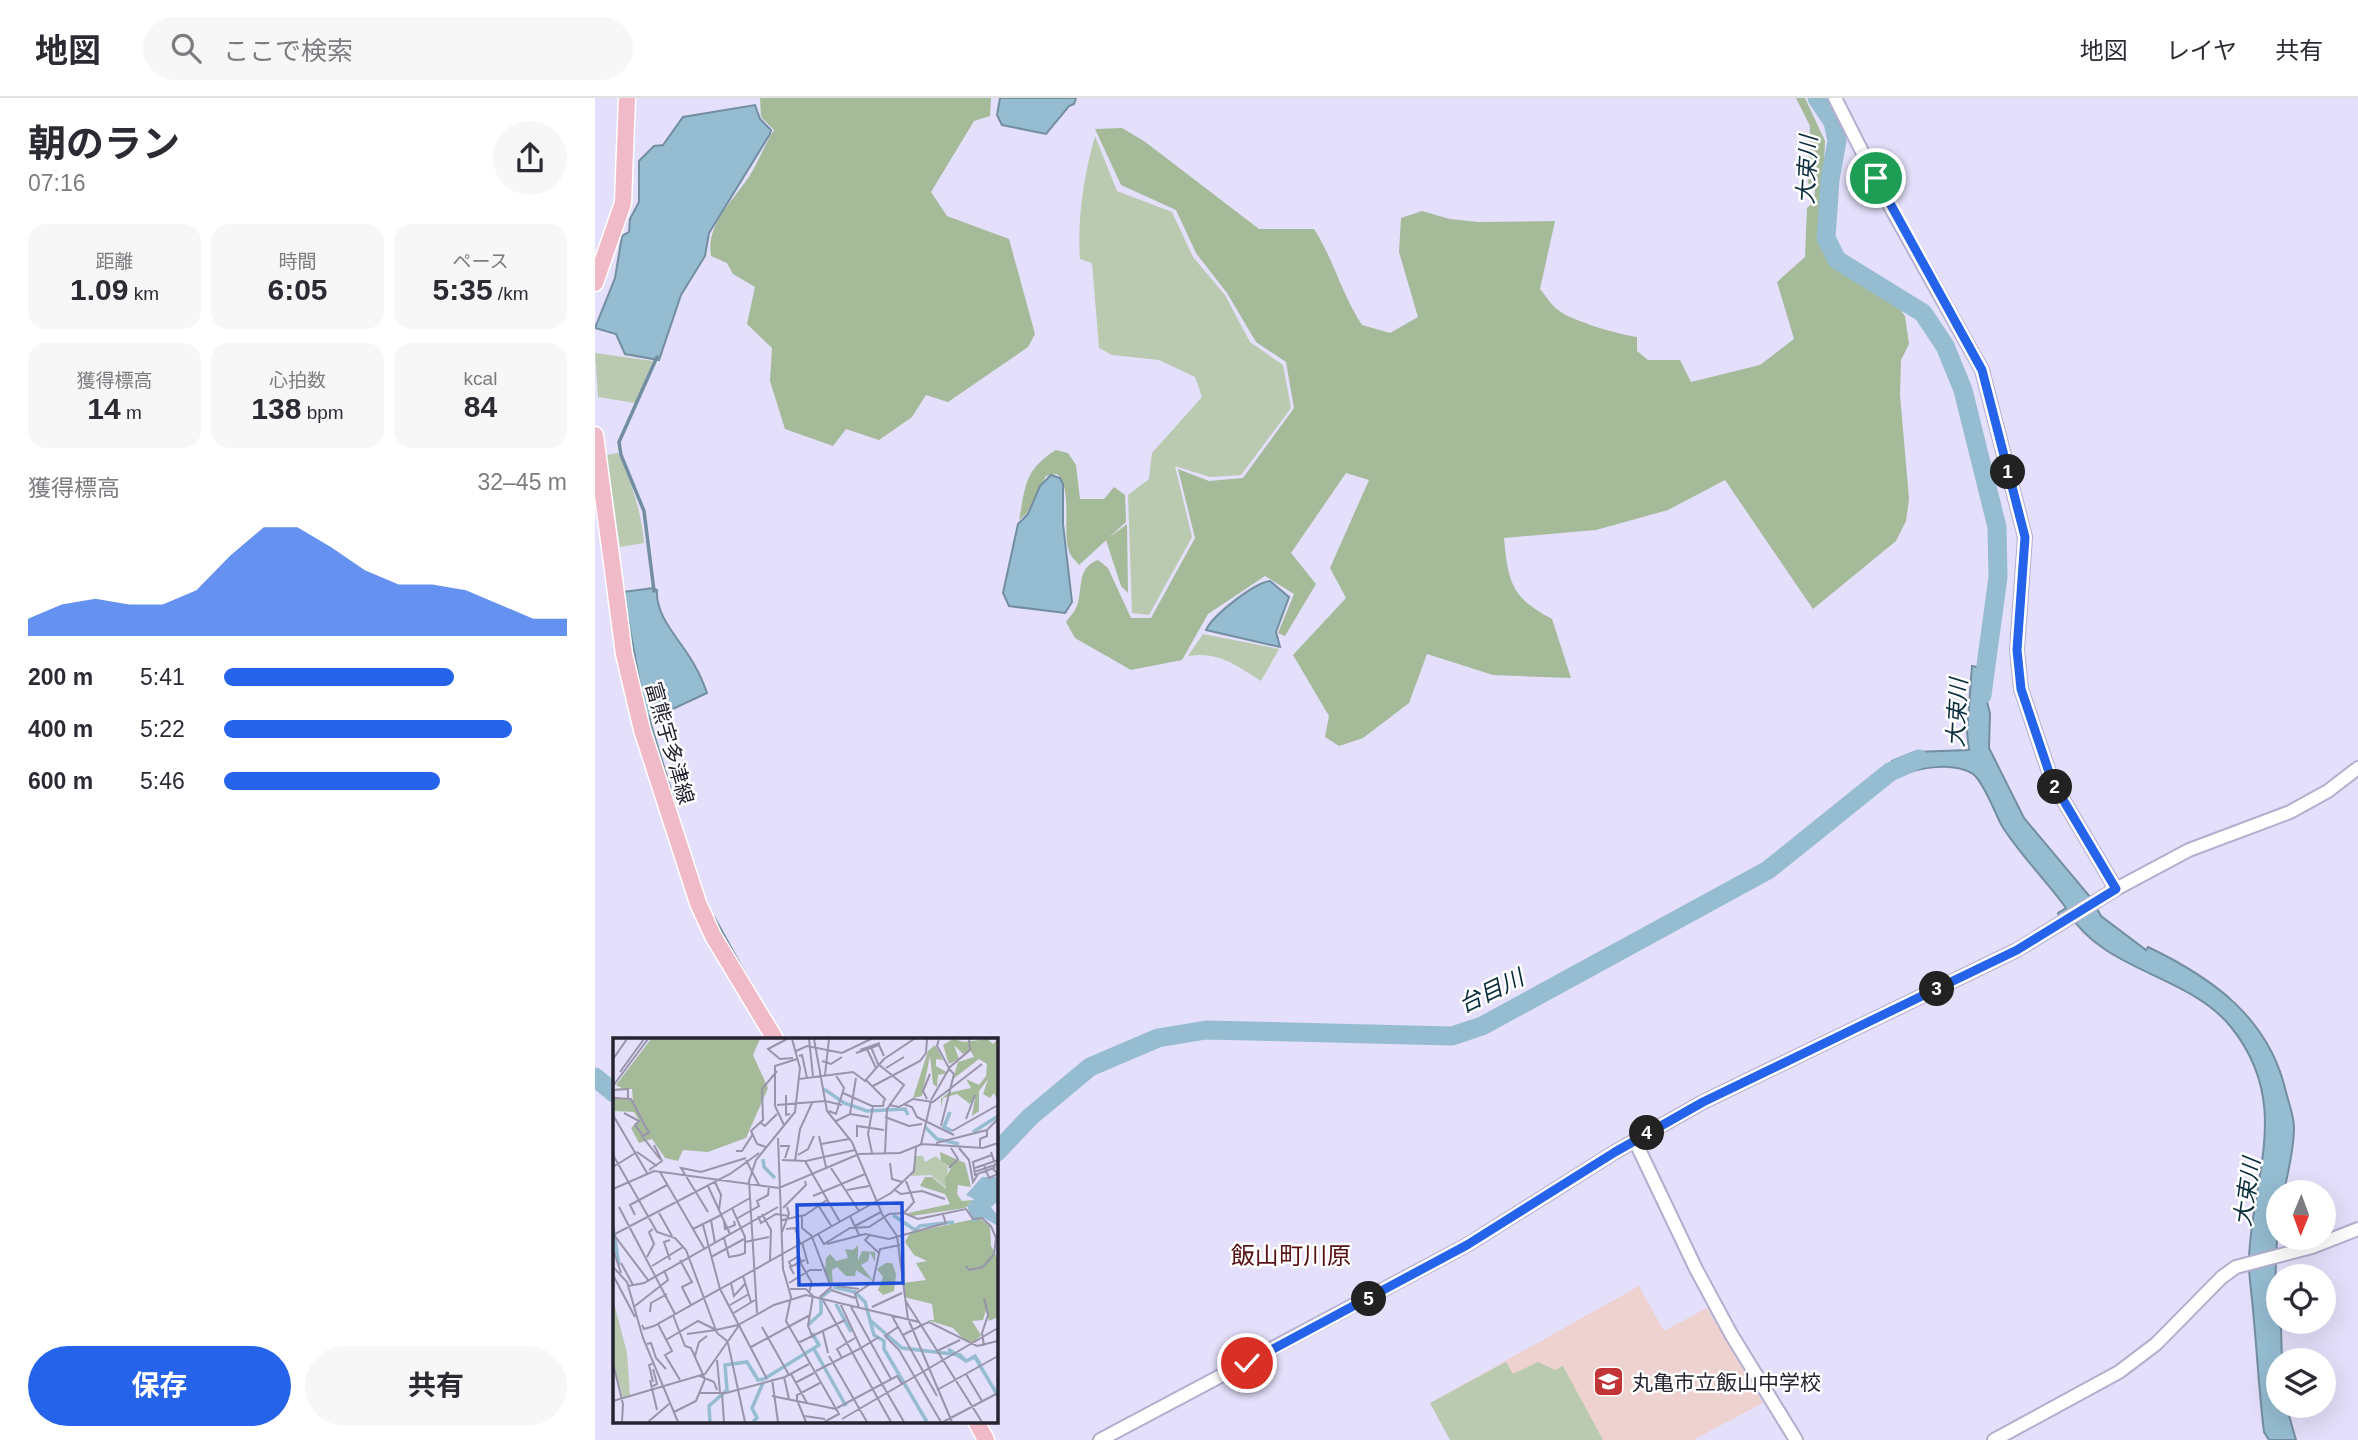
<!DOCTYPE html>
<html lang="ja">
<head>
<meta charset="utf-8">
<style>
  :root { --surface:#fff; --page:#f7f7f7; --text:#2b2b33; --muted:#7c7c81; --line:#e1e1e2; --accent:#2563eb }
  body { margin:0; font-family:Arial,"Noto Sans JP",sans-serif; background:var(--page); color:var(--text); height:100vh; display:flex; flex-direction:column; font-size:26px; white-space:nowrap }
  * { box-sizing:border-box; margin:0 }
  p { font-size:23px; color:var(--muted) }
  .icon { flex:none; width:38px; height:38px; fill:none; stroke:currentColor; stroke-width:2; stroke-linecap:round; stroke-linejoin:round }
  .map { position:relative; flex:1; overflow:hidden }
  .details { display:flex; flex-direction:column; background:var(--surface); width:595px }
  .details>* { flex:none }
  .needle { width:46px; rotate:181deg }
  .buttons { position:absolute; left:1671px; top:1082px; display:grid; gap:14px }
  .buttons a { display:grid; place-items:center; width:70px; height:70px; border-radius:50%; background:var(--surface); box-shadow:0 7px 28px #0002; font-size:35px }
  .pin { position:absolute; display:grid; place-items:center; width:60px; height:60px; color:#fff; margin:-30px; border:4px solid #fff; border-radius:50%; box-shadow:0 2px 7px #0007 }
  .km { position:absolute; width:35px; height:35px; margin:-18px; border-radius:50%; background:#222; color:#fff; font-size:19px; line-height:35px; text-align:center }
  .round { display:grid; place-items:center; flex:none; width:74px; height:74px; border-radius:37px; background:var(--page) }
  .headline { display:flex; align-items:center; justify-content:space-between; height:119px; padding:0 28px }
  h1 { font-size:38px; font-weight:700; line-height:52px }
  .figures { display:grid; grid-template-columns:repeat(3,1fr); gap:10px; height:119px; padding:7px 28px }
  .figures div { display:grid; align-content:center; border-radius:18px; background:var(--page); text-align:center }
  .figures b { font-size:30px; font-weight:700 }
  .figures small { font-size:19px; font-weight:400 }
  .figures p { font-size:19px }
  .chart { height:196px; padding:14px 28px }
  .chart p { display:flex; justify-content:space-between }
  .chart svg { width:100%; height:126px; margin-top:7px; fill:var(--accent); opacity:.7 }
  .cta { display:flex; gap:14px; margin-top:auto; padding:14px 28px }
  .cta a { flex:1; height:80px; border-radius:42px; background:var(--accent); color:#fff; font-size:28px; font-weight:700; line-height:80px; text-align:center }
  .cta a+a { background:var(--page); color:var(--text) }
  ul { padding:0 28px; list-style:none; font-size:23px }
  li { display:grid; grid-template-columns:112px 84px 1fr; align-items:center; height:52px }
  li i { height:18px; border-radius:9px; background:var(--accent) }
  header { display:flex; align-items:center; gap:42px; box-sizing:border-box; height:98px; padding:0 35px; background:var(--surface); border-bottom:2px solid var(--line) }
  header strong { font-size:33px }
  nav { display:flex; gap:38px; margin-inline-start:auto; font-size:24px }
  .search { width:490px; height:63px; background:var(--page); display:flex; align-items:center; gap:18px; box-sizing:border-box; padding:0 24px; border-radius:38px; color:var(--muted); font-size:26px }
  main { display:flex; flex:1; min-height:0 }
  .map>svg:first-child { display:block }
  .education { fill:#edd2d0 }
  .green { fill:#b9cab1 }
  .forest { fill:#a4ba99 }
  .water { fill:#95bcd1; stroke:#738ea0; stroke-width:2 }
  .lines { fill:none; stroke-linecap:round; stroke-linejoin:round }
  .stream { stroke:#738ea0; stroke-width:3.5 }
  .river { stroke:#95bcd1; stroke-width:19 }
  .minor-casing { stroke:#b4aece; stroke-width:16 }
  .major-casing { stroke:#fff; stroke-width:19 }
  .minor { stroke:#fff; stroke-width:12 }
  .major { stroke:#f1bac9; stroke-width:16 }
  .route-casing { stroke:#fff; stroke-width:14 }
  .route { stroke:#2563eb; stroke-width:9 }
  .labels { text-anchor:middle; dominant-baseline:central; stroke-width:5; stroke-linejoin:round; paint-order:stroke }
  .street-label { font-size:21px; fill:#25232f; stroke:#fff }
  .poi-label { font-size:21px; fill:#25232f; stroke:#fff; text-anchor:start }
  .water-label { font-size:23px; font-style:italic; fill:#0b2e3e; stroke:#fff }
  .quarter-label { font-size:24px; fill:#571213; stroke:#fff }
  .inset-river { fill:none; stroke:#95bcd1; stroke-width:3.5 }
  .inset-road { fill:none; stroke:#9894a9; stroke-width:2 }
  .view { fill:#1d4ed8; fill-opacity:0.15; stroke:#1d4ed8; stroke-width:3.5 }
  .inset-edge { fill:none; stroke:#25232f; stroke-width:3.5 }
</style>
</head>
<body>
<header>
<strong>地図</strong>
<div class="search"><svg class="icon" aria-label="search" viewBox="0 0 24 24"><circle cx="10" cy="10" r="6"/><path d="M15 15l6 6"/></svg>ここで検索</div>
<nav><a>地図</a><a>レイヤ</a><a>共有</a></nav>
</header>
<main>
<section class="details">
<div class="headline"><div><h1>朝のラン</h1><p>07:16</p></div><a class="round"><svg class="icon" aria-label="share" viewBox="0 0 24 24"><path d="M12 15V3M7 8l5-5 5 5M5 13v7h14v-7"/></svg></a></div>
<div class="figures">
<div><p>距離</p><b>1.09<small> km</small></b></div>
<div><p>時間</p><b>6:05</b></div>
<div><p>ペース</p><b>5:35<small> /km</small></b></div>
</div>
<div class="figures">
<div><p>獲得標高</p><b>14<small> m</small></b></div>
<div><p>心拍数</p><b>138<small> bpm</small></b></div>
<div><p>kcal</p><b>84</b></div>
</div>
<div class="chart"><p><span>獲得標高</span>32–45 m</p>
<svg viewBox="0 0 160 44" preserveAspectRatio="none"><path d="M0 44V38L10 33L20 31L30 33L40 33L50 28L60 16L70 6L80 6L90 13L100 21L110 26L120 26L130 28L140 33L150 38L160 38V44z"/></svg>
</div>
<ul>
<li><b>200 m</b>5:41<i style="width:67%"></i></li>
<li><b>400 m</b>5:22<i style="width:84%"></i></li>
<li><b>600 m</b>5:46<i style="width:63%"></i></li>
</ul>
<div class="cta"><a>保存</a><a>共有</a></div>
</section>
<div class="map">
<svg width="1763" height="1342" viewBox="0 0 1763 1342">
  <rect width="100%" height="100%" fill="#e4dffa"/>
  <!-- education -->
  <path class="education" d="M1044,1188L1069,1233L1112,1210L1168,1305L1098,1342H855L835,1305Z"/>
  <!-- green -->
  <path class="green" d="M500,38L522,93L577,114L598,159L630,197L655,244L688,267L696,310L646,377L615,379L580,368L597,439L554,517L537,515L533,397L554,381L557,355L607,299L600,279L564,262L517,257L504,250L497,165L485,161C482,120 489,77 500,38Z
    M0,255L58,263L40,305L3,299Z
    M23,355C37,386 46,412 49,445L25,449L11,357Z
    M608,536L684,551L666,583C641,567 623,553 593,558Z
    M911,1264L918,1276L943,1264L960,1272L968,1268L1008,1342H855L835,1305Z"/>
  <!-- forest -->
  <path class="forest" d="M165,0H396L395,18L379,23L336,94L352,118L414,141L440,236L433,249L353,304L331,297L317,319L284,342L251,331L238,348L190,331L175,283L177,250L152,226L160,189L138,176L132,165L116,158C110,124 143,99 158,72C165,59 171,45 179,32L166,19Z
    M1201,0H1210L1230,43L1226,138L1235,162L1294,196L1310,218L1314,246L1306,262L1305,297L1314,401L1311,423L1301,443L1218,511L1130,382L1073,412L1001,432L909,440C913,485 917,500 957,521L976,580L898,577L832,556L814,605L768,640L744,648L730,639L734,618L698,557L751,500L735,470L774,382L751,375L696,455L721,486L690,538L683,535L699,496L670,478L613,516L587,562L536,572L480,540L471,524C474,519 479,515 481,510C489,493 480,470 503,462L513,470L536,520H556L600,440L583,371L614,383L648,380L699,310L691,264L661,244L632,195L601,155L581,112L526,87L500,31L527,30L549,43L664,131H719C739,162 747,197 767,227L795,235L823,219L804,154L806,120L827,113L855,121L883,124L960,123L945,191C951,198 956,207 963,212C976,223 1026,237 1042,239V253L1053,262H1085L1096,284L1165,267L1199,241L1182,184L1210,159L1212,110L1219,104L1220,91L1213,85L1215,28Z
    M461,352L473,355L481,367L485,401H509L519,389L530,397L531,424L484,467C481,463 475,458 474,453C467,433 478,389 462,376L451,378L432,415L424,422C431,387 429,372 461,352Z
    M532,426L533,495L526,488L511,442Z"/>
  <!-- water -->
  <path class="water" d="M405,0H481L479,6L474,8L451,36L407,27L402,17Z
    M160,7L165,21L176,32L175,36L114,135L110,158L86,197L64,262L30,256L21,236L0,230L20,180L27,138L34,134L35,121L44,104V63L59,48L68,47L88,19Z
    M456,377L465,380L468,386V426L477,504L470,515L414,508L408,495L423,426L433,416L445,388Z
    M675,483L694,499L681,534L685,549L611,532C618,517 659,485 675,483Z
    M58,490L62,492C60,521 89,545 101,570C106,578 109,587 112,595L52,623L28,494Z
    M1377,568L1397,572L1395,598L1391,600L1395,615L1394,650L1429,720L1496,800L1506,818L1551,852L1553,849C1618,880 1674,920 1691,994C1694,1006 1699,1018 1699,1030C1699,1052 1693,1073 1689,1094H1684L1679,1212L1686,1231L1687,1262H1684V1307H1691L1701,1342H1674L1669,1334C1664,1294 1662,1253 1658,1212C1657,1195 1653,1177 1654,1159C1658,1076 1697,1005 1636,929C1593,876 1509,874 1473,814L1464,819L1463,815L1471,810C1451,782 1425,757 1407,728C1400,715 1388,683 1378,676C1357,663 1324,670 1303,678L1297,663L1319,654L1374,652L1372,634Z"/>
  <g class="lines">
    <!-- stream -->
    <path class="stream" d="M59,493L49,413L26,357L24,344L62,259
      M53,619L79,704
      M119,820L156,887"/>
    <!-- river -->
    <path class="river" d="M1222,0L1238,24L1242,43L1235,81L1231,140L1242,162L1328,215L1350,248L1368,292L1402,429L1403,479L1387,597
      M0,979L19,995
      M401,1055L435,1019L495,969L563,940L611,932L857,938L887,928L1173,772L1295,674L1324,661"/>
    <defs>
      <path id="minor" d="M1240,0L1291,101L1387,272L1430,439L1422,552L1426,591L1457,683L1521,791
        M1040,1043L1101,1171L1136,1236L1201,1342
        M505,1342L872,1147L1020,1054L1108,1004L1422,852L1521,791L1594,752L1695,714L1733,693L1763,670
        M1399,1342L1524,1274L1561,1246L1627,1179L1641,1169L1717,1149L1763,1131"/>
      <path id="major" d="M0,185L28,105L32,0
        M0,337L29,556L47,632L103,805L118,838L180,941
        M381,1323L391,1342"/>
    </defs>
    <!-- minor casing -->
    <use href="#minor" class="minor-casing"/>
    <!-- major casing -->
    <use href="#major" class="major-casing"/>
    <!-- minor -->
    <use href="#minor" class="minor"/>
    <!-- major -->
    <use href="#major" class="major"/>
  </g>
  <g class="lines">
    <defs>
      <path id="route" d="M652,1265L872,1147L1020,1054L1108,1004L1422,852L1521,791L1457,683L1426,591L1422,552L1430,439L1387,272L1281,80"/>
    </defs>
    <!-- route casing -->
    <use href="#route" class="route-casing"/>
    <!-- route -->
    <use href="#route" class="route"/>
  </g>
  <!-- icons -->
  <defs>
    <symbol id="school-square" viewBox="-11 -11 22 22"><rect x="-9" y="-9" width="18" height="18" rx="4" fill="#c33436" stroke="#fff"/><path d="M0-5L7-2L0 1L-7-2ZM-4 1L0 2.5L4 1V4Q0 6-4 4Z" fill="#fff"/></symbol>
  </defs>
  <g fill-rule="evenodd">
    <use href="#school-square" x="996" y="1266" width="35" height="35"/>
  </g>
  <g class="labels">
    <!-- street labels -->
    <g class="street-label">
      <text transform="translate(75 645) rotate(74)">富熊宇多津線</text>
    </g>
    <!-- poi labels -->
    <g class="poi-label">
      <text x="1037" y="1284">丸亀市立飯山中学校</text>
    </g>
    <!-- water labels -->
    <g class="water-label">
      <text transform="translate(1212 72) rotate(-87)">大束川</text>
      <text transform="translate(1362 615) rotate(-87)">大束川</text>
      <text transform="translate(896 893) rotate(-26)">台目川</text>
      <text transform="translate(1652 1094) rotate(-82)">大束川</text>
    </g>
    <!-- quarter labels -->
    <g class="quarter-label">
      <text x="696" y="1157">飯山町川原</text>
    </g>
  </g>
  <!-- overview -->
  <g transform="translate(18 940)">
    <rect width="385" height="385" fill="#e4dffa"/>
    <path d="M303,118H310L312,124L323,118L335,129L333,150L318,137L298,138ZM0,261L14,315L17,358L10,360L0,323Z" fill="#b9cab1"/>
    <path d="M38,1H147L140,17L155,50L133,100L95,114L70,112L65,123L52,120L39,101L26,105L18,90L26,82L21,74L1,73L0,58L20,63L19,51H3L9,50L3,47ZM340,1L351,4L374,1L380,6L385,1L383,10L375,4L385,11V64L381,55L377,60L370,56L375,41L366,53V73L359,78L362,59L357,66L344,56L330,60L328,70V61L335,55L358,50L353,41L366,47L373,38L374,26L366,21L340,41L345,24L361,19L357,12L350,16L341,7L346,21L336,26L330,7ZM322,7L330,22L323,21V28L335,35L325,37L324,49L320,46L317,18L309,58L300,60L315,13ZM327,114L352,125L358,149L345,147L344,156L349,163L360,162L352,170L299,178L295,175L337,166L332,156L307,148L312,139H319L333,151L332,141L338,130L328,123ZM366,180L377,188L378,208L385,221V279L376,283L373,272L370,282L359,283L368,297L361,304L352,303L340,290L314,282H321L319,266L291,259L290,245L313,242L303,225L314,223L301,217L292,204L297,195ZM245,207V223L249,213L262,214V224L257,214L255,223L248,227L260,243L243,232L242,238H233L224,229L219,232L220,249L212,233L213,220L217,216L223,223L235,220L232,211L240,212ZM273,225H279L283,236L281,253L270,257L265,252L270,239L264,231Z" fill="#a4ba99"/>
    <path d="M369,139H385V163L378,169L385,178V188L371,180L360,184L354,168L361,161L353,157Z" fill="#95bcd1"/>
    <path class="inset-river" d="M211,51L231,65L254,73L292,71L295,77M337,74L331,89L339,93M312,89L324,101L346,106M360,94L385,78M150,121L151,129L162,140M280,177L302,192L307,188L341,184M0,189L6,227M220,249L242,254L252,264L261,297L271,303V311L314,384M223,266L238,294M258,283L289,310L347,317L353,323L362,319L385,358M195,287L208,275V259L219,251M201,311L233,368M335,311L353,323L362,318L367,326M151,341L206,307L199,295M97,384L96,368L114,352L112,327L134,324L145,342L151,341M140,384L144,380L139,370L150,345"/>
    <path class="inset-road" d="M174,1L155,11L167,21L180,20M196,1L200,38M201,1L214,73L239,104L269,176L284,198L295,281M326,1L324,8L336,30M258,9L265,26L291,47L274,71L272,116M254,11L263,30M247,12L267,5M183,13L194,8L229,15L258,1M243,15L266,7L271,18M186,18L189,17L194,40M0,21L14,1M209,23L218,26L229,19M273,30L291,19M7,34L31,1M212,37L216,1M186,41L240,34L252,43L271,21L301,1M253,42L273,62M0,48L35,1M260,48L307,23L313,15L314,1M0,52L15,51V60M230,55L259,68H270L271,62M173,57V77L177,76M1,60L18,61L36,95L29,98L47,121M314,61L310,53L317,36M318,62L337,29L357,12L356,1M290,66L299,69L304,79L341,97M164,67L212,63L229,67M276,67L286,69L300,61L320,64L369,26M216,73L223,76L231,50L222,36M11,75L26,83L22,87L29,96M237,76L243,40M0,77L34,135M272,79L296,88L309,86M353,81L362,57M223,83L237,76L256,79M148,85L152,88L164,76M171,87L162,68V28L184,21M328,88L341,36L336,31M339,93L385,67M206,98L213,129M244,99V88L271,92M165,100L170,231L178,259L173,283L226,376L211,384M323,105L374,92M208,106L236,101M308,106L318,63M167,108H176L172,120M153,109L144,106L138,93L150,82L149,51L164,33M367,109V101L374,98V92L385,81M346,110L356,122L360,144L365,136M123,113H129L140,96M24,114L44,128M378,114L382,126L381,130L362,137L360,124L379,117M259,115L255,96L260,68M0,117L44,194L62,200L73,212L104,295L114,303M185,117L195,111L201,98M133,122L146,147M169,122L193,123L242,112M182,123L187,91L199,65M192,123L227,184M277,125L279,141L289,144M371,127L376,140L385,136L380,131M0,129L24,114M218,130L246,173M336,130L345,121L338,110M362,130L385,122M36,132L49,123L41,107M47,134L91,210M361,134L382,127M102,144L108,157L106,172M95,148L117,196M0,151L41,133L166,150L246,116L287,115L309,106L370,110L385,105M234,152L256,148M282,152L288,156L309,153L332,161M200,158L252,136M205,167L219,189M6,169L62,276M119,170L132,199V215L127,217M170,170L193,147L192,143M95,174L68,130L88,134L133,120M46,175L59,198M291,175L301,164L293,143M109,176L137,160M149,176L158,192L157,222M22,177L17,167L54,147M145,178L148,185L163,176L176,178M189,178V190L200,199M237,178L246,197M123,181L146,168L144,163L155,157L156,149M98,182L102,205M169,182L192,177L214,162M111,183L112,191L122,187L121,183M90,187L107,251L278,155L301,133L303,109M242,188L268,174M80,191L108,177M173,191L182,190L187,205M169,194L176,176L174,169M205,196L211,206L237,190L256,189L276,176L291,175L305,181L353,171L360,181L369,180L378,188L383,200L381,216M0,197L117,136L146,115M1,197L35,242M257,197L252,202L266,215M199,199L218,249L207,259M111,200L116,219L127,217M57,202L51,204L57,222M132,204L156,199M189,204L195,226M214,206L252,196L276,201L333,185L330,177M0,211L8,235M34,219L41,206L36,194L40,191M98,219L131,201M67,222L79,244L69,249L78,267M187,224L199,245L196,254M8,225L20,247M39,228L70,209M178,228L176,224L186,218L188,223M353,228L356,232L370,229L381,216M0,229L14,244L30,300L65,384M181,236L177,229L192,222M0,237L22,279M130,238L138,264M118,245L121,258L132,246M176,245L197,232H209M15,248L31,245L165,169M224,248L246,251M177,251H193L200,258L195,288L200,300M218,252L242,260M210,262L278,384M292,262L306,284M227,265L248,310L266,299M117,267L136,256M22,268L55,242L51,232M238,269L278,341M259,269L289,255M246,270L242,256L260,244L267,211L287,207M37,274L38,265L54,256M144,275L136,143L143,122L182,74L187,30L179,1M119,276L142,262M60,277L72,308L78,310L92,341L83,363L61,374M279,278L324,358M296,283L339,384M45,286L59,313L52,317L67,342M29,287L31,291L41,288L107,251L154,341M309,287L316,284L364,308L385,303M149,289L176,337M285,289L272,298L286,312L328,384M210,294L215,315M74,296L103,292M290,297L309,287M53,302L85,283L103,292L125,287M115,305L132,384M185,305L232,282M34,306L38,305L43,320L53,331M371,308L369,295L375,277L371,260M138,309L197,277M324,313L347,302M82,318L86,304L94,298M216,318L254,384M229,320L224,311L242,300M104,322L107,354M0,325L10,366L9,384M203,333L248,310L269,346M178,336L194,365M353,336L369,363M87,338L101,344L104,352M171,339L176,361M159,341L165,384M37,342L44,372M40,344L36,327L41,325M182,345L201,335M269,346L291,384M38,349L44,346L40,331M324,352L385,318M86,355H113L172,339L196,326M109,355L111,384M159,358L223,371M184,362V357L207,345M184,362L193,384M0,363L92,336L127,286L161,267L193,257L306,284L369,384M224,370L284,338L289,346M191,378L212,381M229,381L385,290M35,384L56,366M330,384L385,355"/>
    <path class="view" d="M289,165L290,245L186,247L184,167Z"/>
    <rect width="385" height="385" class="inset-edge"/>
  </g>
</svg>
<div class="buttons">
<a><svg class="needle" viewBox="-14 -14 28 28"><path d="M0-13l5 13h-10z" fill="#e53935"/><path d="M0 13l5-13h-10z" fill="#7c7c81"/></svg></a>
<a><svg class="icon" aria-label="locate" viewBox="0 0 24 24"><circle cx="12" cy="12" r="6"/><path d="M12 2v4M12 18v4M2 12h4M18 12h4"/></svg></a>
<a><svg class="icon" aria-label="layers" viewBox="0 0 24 24"><path d="M12 4l9 5-9 5-9-5zM3 14l9 5 9-5"/></svg></a>
</div>
<div class="pin" style="left:1281px;top:80px;background:#1e9e55"><svg class="icon" aria-label="arrive" viewBox="0 0 24 24"><path d="M6 21V4h12l-3 4 3 4H6"/></svg></div>
<div class="pin" style="left:652px;top:1265px;background:#d93025"><svg class="icon" aria-label="check" viewBox="0 0 24 24"><path d="M5 12l5 5 9-10"/></svg></div>
<b class="km" style="left:1413px;top:374px">1</b>
<b class="km" style="left:1460px;top:689px">2</b>
<b class="km" style="left:1342px;top:891px">3</b>
<b class="km" style="left:1052px;top:1035px">4</b>
<b class="km" style="left:774px;top:1201px">5</b>
</div>
</main>
</body>
</html>
